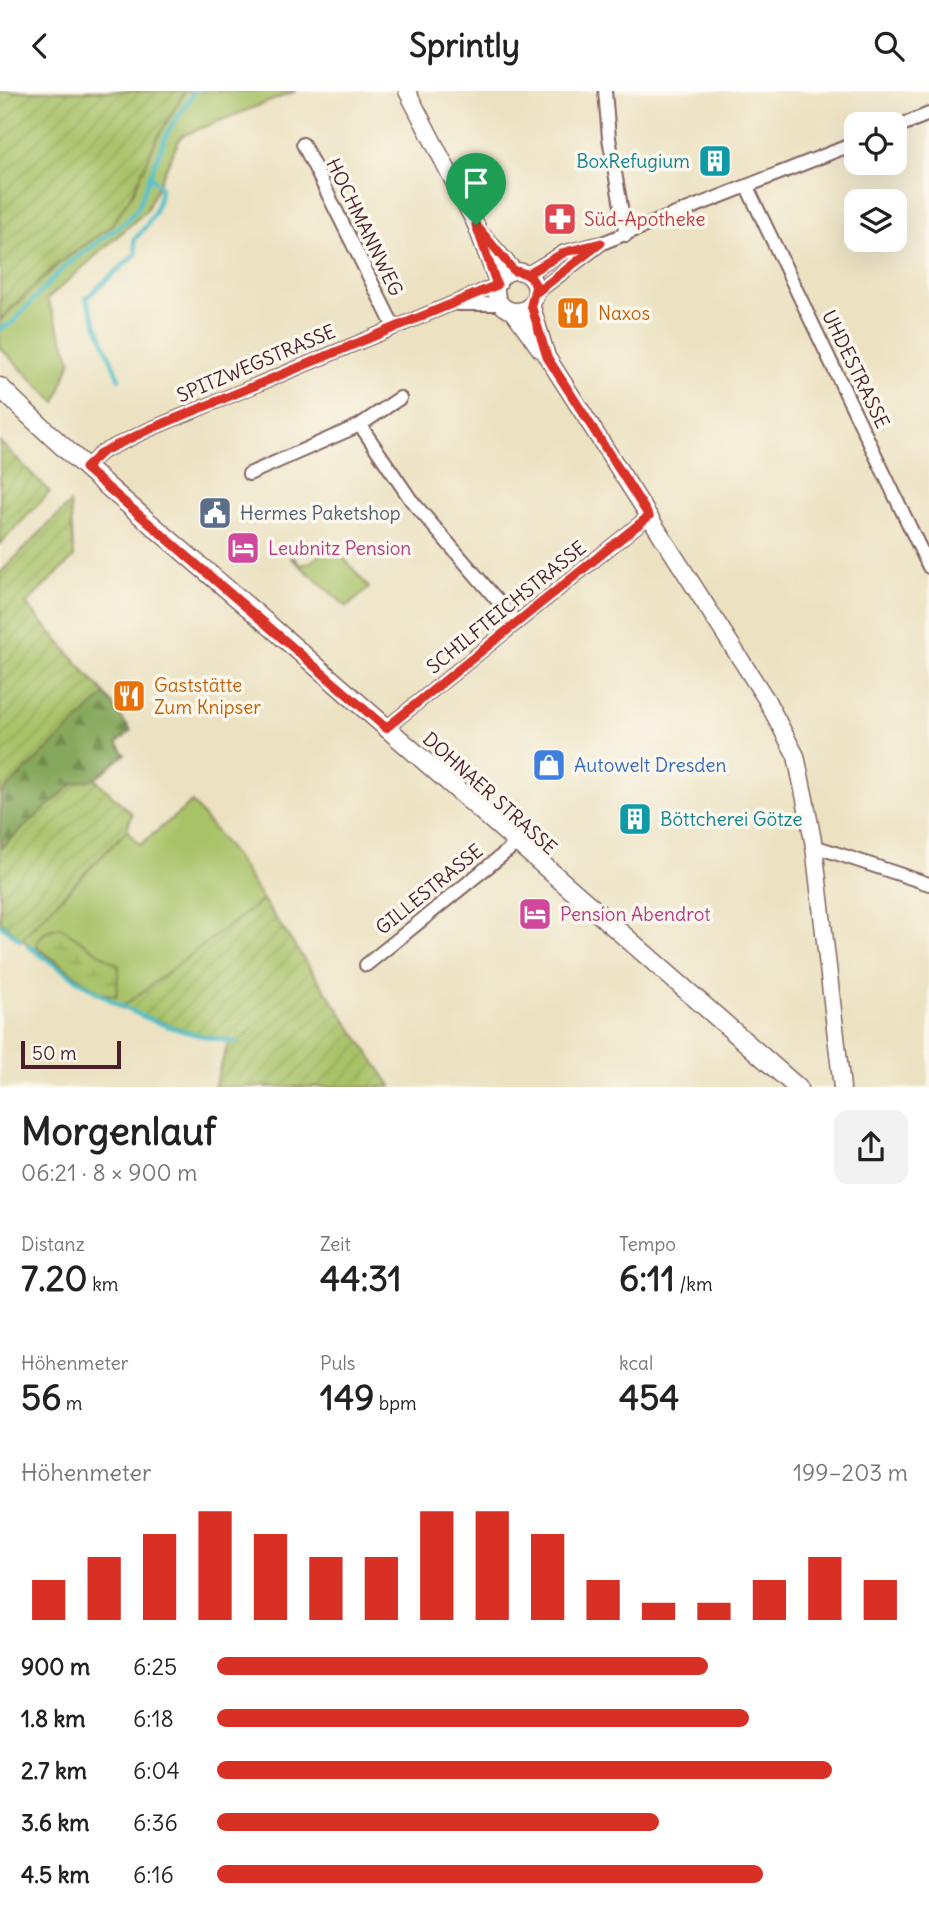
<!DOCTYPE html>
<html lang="de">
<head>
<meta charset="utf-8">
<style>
  :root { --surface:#fff; --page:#f2f2f2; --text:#222; --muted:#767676; --accent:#d93025 }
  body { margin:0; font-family:Delius,sans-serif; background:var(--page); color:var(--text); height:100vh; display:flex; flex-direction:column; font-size:26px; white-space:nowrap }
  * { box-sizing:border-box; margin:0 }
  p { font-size:23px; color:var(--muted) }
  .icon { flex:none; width:38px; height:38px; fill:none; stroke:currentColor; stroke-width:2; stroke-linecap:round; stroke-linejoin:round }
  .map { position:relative; height:996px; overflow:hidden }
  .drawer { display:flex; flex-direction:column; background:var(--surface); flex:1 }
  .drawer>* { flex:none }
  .controls { position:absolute; left:844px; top:21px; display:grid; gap:14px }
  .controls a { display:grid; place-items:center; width:63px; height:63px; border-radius:14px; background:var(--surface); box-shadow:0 7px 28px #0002; font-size:35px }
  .scale { position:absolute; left:21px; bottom:18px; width:100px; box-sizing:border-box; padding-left:7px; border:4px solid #4a1f2b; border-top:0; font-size:19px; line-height:24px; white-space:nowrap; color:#4a1f2b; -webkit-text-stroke:5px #fbf7ec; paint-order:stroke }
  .pin { position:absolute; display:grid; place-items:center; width:60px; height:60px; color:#fff; margin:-72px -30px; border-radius:50% 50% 50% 0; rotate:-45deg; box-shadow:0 0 7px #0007 }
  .pin .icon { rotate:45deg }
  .round { display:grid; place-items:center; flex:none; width:74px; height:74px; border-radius:14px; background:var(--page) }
  .headline { display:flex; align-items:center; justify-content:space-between; height:119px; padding:0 21px }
  h1 { font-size:38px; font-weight:800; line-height:52px }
  .figures { display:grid; grid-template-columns:repeat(3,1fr); gap:10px; height:119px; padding:7px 21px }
  .figures div { display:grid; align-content:center }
  .figures b { font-size:35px; font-weight:800 }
  .figures small { font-size:19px; font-weight:400 }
  .figures p { font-size:19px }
  .chart { height:196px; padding:14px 21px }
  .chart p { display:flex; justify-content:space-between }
  .chart svg { width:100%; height:126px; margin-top:7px; stroke:var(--accent); stroke-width:6 }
  ul { padding:0 21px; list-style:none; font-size:23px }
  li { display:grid; grid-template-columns:112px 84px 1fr; align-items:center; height:52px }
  li i { height:18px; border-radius:9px; background:var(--accent) }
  header { display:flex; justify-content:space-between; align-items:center; height:91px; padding:0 21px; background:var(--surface); font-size:32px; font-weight:800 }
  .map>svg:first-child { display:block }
  .green { fill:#a8c268; stroke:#79704a; stroke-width:2 }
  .forest { fill:url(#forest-firs); stroke:#686444; stroke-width:2 }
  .wetland { fill:url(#wetland-marsh); stroke:#79704a; stroke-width:2 }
  .garden { fill:url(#garden-furrows); stroke:#79704a; stroke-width:2 }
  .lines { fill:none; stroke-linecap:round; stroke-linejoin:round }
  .stream { stroke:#51bec9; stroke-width:4.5 }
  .minor-casing { stroke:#836360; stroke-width:16 }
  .tertiary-casing { stroke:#836360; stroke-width:19 }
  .secondary-casing { stroke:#836360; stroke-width:21 }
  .minor { stroke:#fff; stroke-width:12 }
  .tertiary { stroke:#fff; stroke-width:16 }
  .secondary { stroke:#fff; stroke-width:18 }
  .route-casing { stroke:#fff; stroke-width:14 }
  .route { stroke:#d93025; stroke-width:9 }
  .labels { text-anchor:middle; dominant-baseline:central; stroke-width:7; stroke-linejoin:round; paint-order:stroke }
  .culture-label { font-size:19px; fill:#0d838f; stroke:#fbf7ec; text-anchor:end }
  .health-label { font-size:19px; fill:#be3a42; stroke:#fbf7ec; text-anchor:start }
  .street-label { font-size:19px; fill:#4a1f2b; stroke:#fbf7ec }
  .food-label { font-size:19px; fill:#c56008; stroke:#fbf7ec; text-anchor:start }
  .service-label { font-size:19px; fill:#4e5e75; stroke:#fbf7ec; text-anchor:start }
  .hotel-label { font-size:19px; fill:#b23c85; stroke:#fbf7ec; text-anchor:start }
  .shop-label { font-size:19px; fill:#366cbe; stroke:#fbf7ec; text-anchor:start }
</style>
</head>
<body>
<header><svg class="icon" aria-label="back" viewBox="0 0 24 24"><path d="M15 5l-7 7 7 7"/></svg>Sprintly<svg class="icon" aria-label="search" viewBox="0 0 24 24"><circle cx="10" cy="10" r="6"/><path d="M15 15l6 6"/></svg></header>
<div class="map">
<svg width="929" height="997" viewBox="0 0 929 997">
  <defs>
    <pattern id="forest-firs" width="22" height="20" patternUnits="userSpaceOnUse" patternTransform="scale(1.75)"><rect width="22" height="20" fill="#86a85c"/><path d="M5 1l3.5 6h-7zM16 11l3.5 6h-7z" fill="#70884c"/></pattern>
    <pattern id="wetland-marsh" width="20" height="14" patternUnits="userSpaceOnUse" patternTransform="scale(1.75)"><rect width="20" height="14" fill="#a8c268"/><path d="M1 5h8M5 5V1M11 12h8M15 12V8" fill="none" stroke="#92a65a"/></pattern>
    <pattern id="garden-furrows" width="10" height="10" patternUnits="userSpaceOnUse" patternTransform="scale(1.75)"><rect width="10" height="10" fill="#a8c268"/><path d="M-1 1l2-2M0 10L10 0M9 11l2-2" fill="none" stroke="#92a65a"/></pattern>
  </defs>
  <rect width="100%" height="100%" fill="#fbf7ec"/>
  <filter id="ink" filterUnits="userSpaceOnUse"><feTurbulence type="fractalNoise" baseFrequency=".0143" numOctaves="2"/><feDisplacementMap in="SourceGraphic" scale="14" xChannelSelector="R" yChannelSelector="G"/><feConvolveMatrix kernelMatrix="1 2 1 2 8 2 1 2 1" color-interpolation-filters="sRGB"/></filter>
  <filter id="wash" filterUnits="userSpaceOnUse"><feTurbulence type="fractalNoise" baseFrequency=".00686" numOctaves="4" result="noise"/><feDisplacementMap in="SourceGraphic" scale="28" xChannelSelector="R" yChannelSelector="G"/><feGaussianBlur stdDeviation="1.57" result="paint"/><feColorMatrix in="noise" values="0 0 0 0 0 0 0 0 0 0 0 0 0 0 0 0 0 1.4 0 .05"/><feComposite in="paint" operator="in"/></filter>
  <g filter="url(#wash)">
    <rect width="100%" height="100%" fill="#ece2c2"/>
    <!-- green -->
    <path class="green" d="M185,0H296L181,45L146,120L47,208L71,269L56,312L0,257V229L58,173L110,136L134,100L155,49Z
      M333,454L369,497L347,516L291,467L294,466L300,474L309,472Z
      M192,711L235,765L263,809L121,917L21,848L127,739L140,754Z"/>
    <!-- forest -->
    <path class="forest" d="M105,603L131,640L117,652L125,663L95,688L74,692L0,758V704Z"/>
    <!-- wetland -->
    <path class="wetland" d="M60,836L119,875L116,905L100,902L38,857L37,850L47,840Z"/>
    <!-- garden -->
    <path class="garden" d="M0,0H185L156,49L134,100L110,136L58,173L0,229Z
      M0,351L50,401L0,453Z
      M70,412L74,466L26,513L105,603L0,704V482Z
      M95,688L132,723L127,739L21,848L0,830V758L74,692Z
      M263,809L392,996H214L229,949L196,943L121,917Z"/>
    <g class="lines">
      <!-- stream -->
      <path class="stream" d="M0,238L12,232L63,177L126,130L137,118L167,42L195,0
        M119,288L86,207L136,163L134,149C150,132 158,120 161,96L149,84
        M0,833L20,849
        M28,855C98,904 149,940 236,951"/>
    </g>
  </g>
  <g filter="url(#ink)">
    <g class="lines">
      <defs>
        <path id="minor" d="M605,0L609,47L626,144
          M894,37L929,23
          M303,53L394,236
          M747,96L929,476
          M527,183L564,161L601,152
          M537,201L602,152L856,52
          M459,213H501
          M360,334L411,409L517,532
          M85,377L102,361L148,339L497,194
          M249,383L360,334L400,307
          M386,637L649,425
          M814,755L929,793
          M366,874L516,753"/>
        <path id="tertiary" d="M407,0L476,134L498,193
          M485,147L514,180
          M496 200a20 20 0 1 1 40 0a20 20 0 1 1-40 0Z
          M531,213L547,266L766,608L796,665L805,708L814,755L842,997
          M513,220L540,258"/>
        <path id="secondary" d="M0,296C90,385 189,464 284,547C455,696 626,847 798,997"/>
      </defs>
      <!-- minor casing -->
      <use href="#minor" class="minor-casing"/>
      <!-- tertiary casing -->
      <use href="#tertiary" class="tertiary-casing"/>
      <!-- secondary casing -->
      <use href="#secondary" class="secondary-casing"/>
      <!-- minor -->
      <use href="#minor" class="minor"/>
      <!-- tertiary -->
      <use href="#tertiary" class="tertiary"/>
      <!-- secondary -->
      <use href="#secondary" class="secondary"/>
    </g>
  </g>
  <g class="lines" filter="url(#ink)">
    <defs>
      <path id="route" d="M476,134L497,194L148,339L102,361L85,377L386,637L649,425L547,266L531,214L536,194L527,183L565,161L601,152L537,201C535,187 527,181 514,180L476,134"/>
    </defs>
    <!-- route casing -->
    <use href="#route" class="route-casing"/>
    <!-- route -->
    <use href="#route" class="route"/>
  </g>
  <!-- icons -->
  <defs>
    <symbol id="building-square" viewBox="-11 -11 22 22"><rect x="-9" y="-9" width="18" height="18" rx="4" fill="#0f9aa8" stroke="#fbf7ec"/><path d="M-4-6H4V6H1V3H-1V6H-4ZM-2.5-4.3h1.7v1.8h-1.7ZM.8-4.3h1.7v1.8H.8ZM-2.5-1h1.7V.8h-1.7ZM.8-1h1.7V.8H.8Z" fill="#fff"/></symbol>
    <symbol id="pharmacy-square" viewBox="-11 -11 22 22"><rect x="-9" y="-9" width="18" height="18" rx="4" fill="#e0444e" stroke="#fbf7ec"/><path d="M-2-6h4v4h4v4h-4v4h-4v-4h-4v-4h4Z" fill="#fff"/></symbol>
    <symbol id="restaurant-square" viewBox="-11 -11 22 22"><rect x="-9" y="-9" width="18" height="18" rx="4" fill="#e8710a" stroke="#fbf7ec"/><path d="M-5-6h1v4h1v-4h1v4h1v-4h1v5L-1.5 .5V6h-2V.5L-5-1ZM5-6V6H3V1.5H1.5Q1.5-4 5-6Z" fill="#fff"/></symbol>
    <symbol id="civic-square" viewBox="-11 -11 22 22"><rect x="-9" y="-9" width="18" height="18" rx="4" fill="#5c6f8a" stroke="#fbf7ec"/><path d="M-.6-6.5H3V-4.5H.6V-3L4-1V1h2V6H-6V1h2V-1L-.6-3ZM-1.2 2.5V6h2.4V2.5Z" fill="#fff"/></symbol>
    <symbol id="hotel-square" viewBox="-11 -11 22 22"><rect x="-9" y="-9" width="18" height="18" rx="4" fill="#d1479c" stroke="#fbf7ec"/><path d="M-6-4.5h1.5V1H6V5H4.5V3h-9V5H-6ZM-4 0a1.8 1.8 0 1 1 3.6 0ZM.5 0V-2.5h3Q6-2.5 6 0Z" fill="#fff"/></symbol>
    <symbol id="shop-square" viewBox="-11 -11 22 22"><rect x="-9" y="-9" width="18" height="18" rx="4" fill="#3f7fe0" stroke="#fbf7ec"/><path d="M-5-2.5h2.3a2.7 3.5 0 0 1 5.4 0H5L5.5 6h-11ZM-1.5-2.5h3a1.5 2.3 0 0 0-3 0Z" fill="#fff"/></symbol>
  </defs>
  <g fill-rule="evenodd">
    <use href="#building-square" x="696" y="51" width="38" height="38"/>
    <use href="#pharmacy-square" x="541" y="109" width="38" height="38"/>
    <use href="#restaurant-square" x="554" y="203" width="38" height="38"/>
    <use href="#civic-square" x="196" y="403" width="38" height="38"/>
    <use href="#hotel-square" x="224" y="438" width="38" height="38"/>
    <use href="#restaurant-square" x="110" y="586" width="38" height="38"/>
    <use href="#shop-square" x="530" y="655" width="38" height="38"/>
    <use href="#building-square" x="616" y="709" width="38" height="38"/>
    <use href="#hotel-square" x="516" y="804" width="38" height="38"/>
  </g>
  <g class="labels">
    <!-- culture labels -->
    <g class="culture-label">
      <text x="690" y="70">BoxRefugium</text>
      <text x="660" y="728" text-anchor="start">Böttcherei Götze</text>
    </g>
    <!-- health labels -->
    <g class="health-label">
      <text x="584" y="128">Süd-Apotheke</text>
    </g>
    <!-- street labels -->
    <g class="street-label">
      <text transform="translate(365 136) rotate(64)">HOCHMANNWEG</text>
      <text transform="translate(256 272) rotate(-23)">SPITZWEGSTRASSE</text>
      <text transform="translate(856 278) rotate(64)">UHDESTRASSE</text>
      <text transform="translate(506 516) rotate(-39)">SCHILFTEICHSTRASSE</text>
      <text transform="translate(490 702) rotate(42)">DOHNAER STRASSE</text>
      <text transform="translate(429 798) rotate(-39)">GILLESTRASSE</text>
    </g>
    <!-- food labels -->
    <g class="food-label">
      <text x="598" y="222">Naxos</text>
      <text x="154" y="594">Gaststätte<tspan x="154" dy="22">Zum Knipser</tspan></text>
    </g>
    <!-- service labels -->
    <g class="service-label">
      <text x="240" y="422">Hermes Paketshop</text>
    </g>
    <!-- hotel labels -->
    <g class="hotel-label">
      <text x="268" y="457">Leubnitz Pension</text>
      <text x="560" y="823">Pension Abendrot</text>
    </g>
    <!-- shop labels -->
    <g class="shop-label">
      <text x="574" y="674">Autowelt Dresden</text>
    </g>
  </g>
</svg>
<div class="controls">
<a><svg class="icon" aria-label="locate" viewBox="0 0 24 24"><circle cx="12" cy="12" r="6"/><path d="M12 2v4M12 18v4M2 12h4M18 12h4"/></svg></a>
<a><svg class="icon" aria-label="layers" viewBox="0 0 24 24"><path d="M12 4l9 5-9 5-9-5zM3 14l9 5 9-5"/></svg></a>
</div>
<div class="scale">50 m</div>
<div class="pin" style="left:476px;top:134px;background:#1e9e55"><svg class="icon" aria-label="arrive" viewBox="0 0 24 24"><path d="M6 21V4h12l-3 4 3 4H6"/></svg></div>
</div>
<section class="drawer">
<div class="headline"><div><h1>Morgenlauf</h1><p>06:21 · 8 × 900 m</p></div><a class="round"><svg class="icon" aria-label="share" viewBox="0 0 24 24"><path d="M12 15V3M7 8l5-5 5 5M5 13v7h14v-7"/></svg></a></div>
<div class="figures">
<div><p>Distanz</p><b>7.20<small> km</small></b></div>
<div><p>Zeit</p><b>44:31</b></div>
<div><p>Tempo</p><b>6:11<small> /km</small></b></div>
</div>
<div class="figures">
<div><p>Höhenmeter</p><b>56<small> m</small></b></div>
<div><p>Puls</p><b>149<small> bpm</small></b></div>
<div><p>kcal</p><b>454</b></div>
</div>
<div class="chart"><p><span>Höhenmeter</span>199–203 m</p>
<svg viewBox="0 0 160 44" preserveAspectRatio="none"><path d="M5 44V30M15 44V22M25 44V14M35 44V6M45 44V14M55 44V22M65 44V22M75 44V6M85 44V6M95 44V14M105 44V30M115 44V38M125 44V38M135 44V30M145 44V22M155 44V30"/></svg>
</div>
<ul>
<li><b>900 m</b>6:25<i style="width:71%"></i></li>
<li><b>1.8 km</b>6:18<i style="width:77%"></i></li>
<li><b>2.7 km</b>6:04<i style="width:89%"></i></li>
<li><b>3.6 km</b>6:36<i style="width:64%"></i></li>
<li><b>4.5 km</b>6:16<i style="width:79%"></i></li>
</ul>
</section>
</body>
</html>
